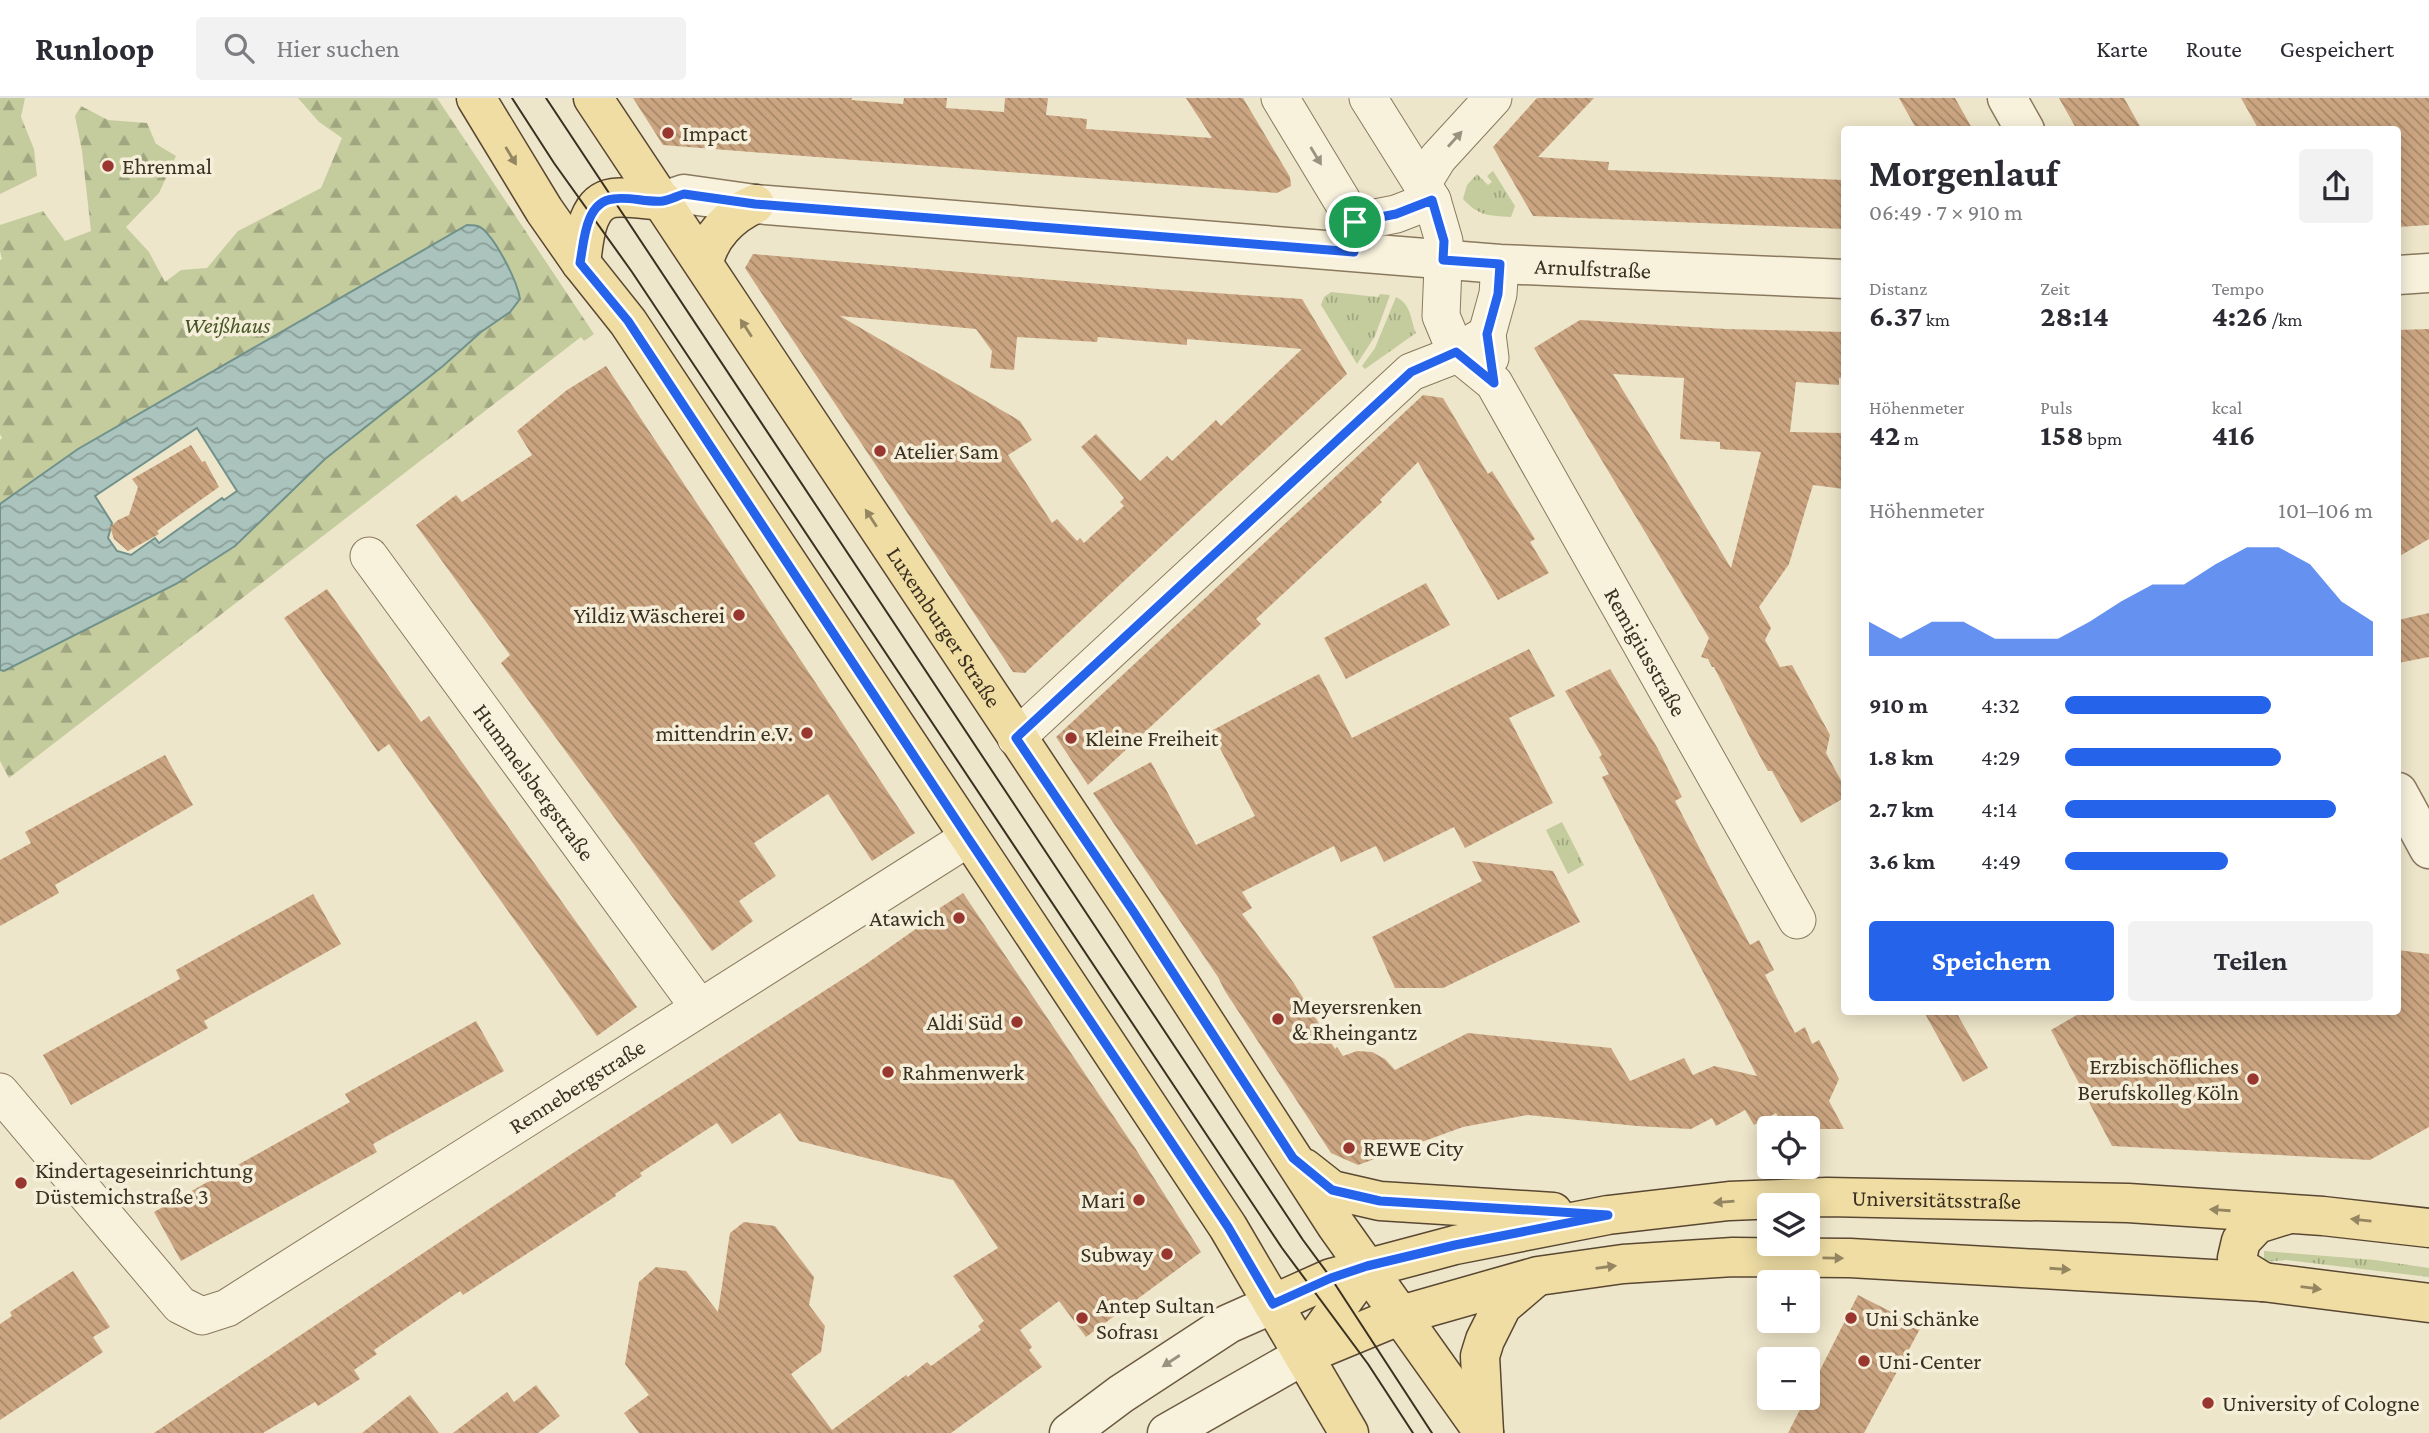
<!DOCTYPE html>
<html lang="de">
<head>
<meta charset="utf-8">
<style>
  :root { --surface:#fff; --page:#f2f2f3; --text:#2b2b33; --muted:#7c7c81; --line:#e1e1e2; --accent:#2563eb }
  body { margin:0; font-family:"Crimson Pro",serif; background:var(--page); color:var(--text); height:100vh; display:flex; flex-direction:column; font-size:26px; white-space:nowrap }
  * { box-sizing:border-box; margin:0 }
  p { font-size:23px; color:var(--muted) }
  .icon { flex:none; width:38px; height:38px; fill:none; stroke:currentColor; stroke-width:2; stroke-linecap:round; stroke-linejoin:round }
  .map { position:relative; flex:1; overflow:hidden }
  .panel { position:absolute; left:1841px; top:28px; width:560px; height:889px; display:flex; flex-direction:column; background:var(--surface); border-radius:7px; box-shadow:0 4px 18px #0003 }
  .panel>* { flex:none }
  .controls { position:absolute; left:1757px; top:1018px; display:grid; gap:14px }
  .controls a { display:grid; place-items:center; width:63px; height:63px; border-radius:7px; background:var(--surface); box-shadow:0 4px 18px #0003; font-size:35px }
  .pin { position:absolute; display:grid; place-items:center; width:60px; height:60px; color:#fff; margin:-30px; border:4px solid #fff; border-radius:50%; box-shadow:0 2px 7px #0007 }
  .round { display:grid; place-items:center; flex:none; width:74px; height:74px; border-radius:7px; background:var(--page) }
  .overview { display:flex; align-items:center; justify-content:space-between; height:119px; padding:0 28px }
  h1 { font-size:38px; font-weight:700; line-height:52px }
  .figures { display:grid; grid-template-columns:repeat(3,1fr); gap:10px; height:119px; padding:7px 28px }
  .figures div { display:grid; align-content:center }
  .figures b { font-size:30px; font-weight:700 }
  .figures small { font-size:19px; font-weight:400 }
  .figures p { font-size:19px }
  .chart { height:196px; padding:14px 28px }
  .chart p { display:flex; justify-content:space-between }
  .chart svg { width:100%; height:126px; margin-top:7px; fill:var(--accent); opacity:.7 }
  .cta { display:flex; gap:14px; margin-top:auto; padding:14px 28px }
  .cta a { flex:1; height:80px; border-radius:7px; background:var(--accent); color:#fff; font-size:28px; font-weight:700; line-height:80px; text-align:center }
  .cta a+a { background:var(--page); color:var(--text) }
  ul { padding:0 28px; list-style:none; font-size:23px }
  li { display:grid; grid-template-columns:112px 84px 1fr; align-items:center; height:52px }
  li i { height:18px; border-radius:9px; background:var(--accent) }
  header { display:flex; align-items:center; gap:42px; box-sizing:border-box; height:98px; padding:0 35px; background:var(--surface); border-bottom:2px solid var(--line) }
  header strong { font-size:33px }
  nav { display:flex; gap:38px; margin-inline-start:auto; font-size:24px }
  .search { width:490px; height:63px; background:var(--page); display:flex; align-items:center; gap:18px; box-sizing:border-box; padding:0 24px; border-radius:7px; color:var(--muted); font-size:26px }
  .map>svg:first-child { display:block }
  .grass { fill:url(#grass-tufts) }
  .forest { fill:url(#forest-firs) }
  .water { fill:url(#water-waves); stroke:#71918b; stroke-width:2; fill-rule:evenodd }
  .building { fill:url(#building-back-hatch); fill-rule:evenodd }
  .lines { fill:none; stroke-linecap:round; stroke-linejoin:round }
  .minor-casing { stroke:#8a795e; stroke-width:39 }
  .tertiary-casing { stroke:#8a795e; stroke-width:41 }
  .secondary-casing { stroke:#6c5a41; stroke-width:41 }
  .primary-casing { stroke:#594732; stroke-width:41 }
  .minor { stroke:#f8f2dd; stroke-width:37 }
  .tertiary { stroke:#f8f2dd; stroke-width:38 }
  .secondary { stroke:#f8f2dd; stroke-width:38 }
  .primary { stroke:#efdda4; stroke-width:38 }
  .tram { stroke:#3b3021; stroke-width:2 }
  .oneway { fill:#9a917f }
  .oneway2 { fill:#958662 }
  .route-casing { stroke:#fff; stroke-width:14 }
  .route { stroke:#2563eb; stroke-width:9 }
  .poi-dot { fill:#983630; stroke:#f5efd9; stroke-width:2.5 }
  .labels { text-anchor:middle; dominant-baseline:central; stroke-width:7; stroke-linejoin:round; paint-order:stroke }
  .poi-label { font-size:23px; fill:#3b3021; stroke:#f5efd9; text-anchor:start }
  .street-label { font-size:23px; fill:#3b3021; stroke:#f5efd9 }
  .park-label { font-size:23px; font-style:italic; fill:#485728; stroke:#f5efd9 }
</style>
</head>
<body>
<header>
<strong>Runloop</strong>
<div class="search"><svg class="icon" aria-label="search" viewBox="0 0 24 24"><circle cx="10" cy="10" r="6"/><path d="M15 15l6 6"/></svg>Hier suchen</div>
<nav><a>Karte</a><a>Route</a><a>Gespeichert</a></nav>
</header>
<div class="map">
<svg width="2429" height="1335" viewBox="0 0 2429 1335">
  <defs>
    <pattern id="grass-tufts" width="24" height="20" patternUnits="userSpaceOnUse" patternTransform="scale(1.75)"><rect width="24" height="20" fill="#c4cc9d"/><path d="M3 7l-1-3M5 7V3M7 7l1-3M15 17l-1-3M17 17v-4M19 17l1-3" fill="none" stroke="#a0a680"/></pattern>
    <pattern id="forest-firs" width="22" height="20" patternUnits="userSpaceOnUse" patternTransform="scale(1.75)"><rect width="22" height="20" fill="#c4cc9d"/><path d="M5 1l3.5 6h-7zM16 11l3.5 6h-7z" fill="#a0a680"/></pattern>
    <pattern id="water-waves" width="16" height="10" patternUnits="userSpaceOnUse" patternTransform="scale(1.75)"><rect width="16" height="10" fill="#aac3bd"/><path d="M0 5q4-4 8 0t8 0" fill="none" stroke="#8c9f99"/></pattern>
    <pattern id="building-back-hatch" width="6" height="6" patternUnits="userSpaceOnUse" patternTransform="scale(1.75)"><rect width="6" height="6" fill="#cba581"/><path d="M-1 5l2 2M0 0l6 6M5-1l2 2" fill="none" stroke="#a68769"/></pattern>
  </defs>
  <rect width="100%" height="100%" fill="#eee6ca"/>
  <!-- grass -->
  <path class="grass" d="M1493,73L1515,108L1511,119C1488,117 1480,119 1463,101L1467,87L1477,76L1488,87L1492,84L1487,78Z
    M1331,194L1378,199L1380,196L1390,197L1375,238L1357,266L1321,207L1324,199Z
    M1396,199C1412,207 1410,221 1416,235L1365,271L1362,268L1375,250Z
    M1562,724L1584,767L1568,776L1546,732Z
    M2264,1153L2375,1162L2429,1170V1179L2286,1162L2264,1164Z"/>
  <!-- forest -->
  <path class="forest" d="M0,0H25L21,19L34,51L37,78L0,96Z
    M298,0H437L594,236L584,243L581,239L9,680L0,663V572L4,573L176,486L235,448L325,361L443,268L481,234L518,189L492,144L483,131L467,127L78,351L0,406V342L2,340L0,336V162L2,161L0,153V127L43,113L65,143L91,133L82,53L75,18L81,8L108,22L147,25L156,46L176,58L159,95L126,129L149,154L165,184L181,172L207,170L238,133L321,90L342,40L319,24Z"/>
  <!-- water -->
  <path class="water" d="M467,127C473,127 478,127 483,131C497,144 517,182 520,201L510,214L481,234L443,268L325,361L235,448L176,486L4,573L0,572V406L78,351ZM197,330L237,393L224,402L222,400L159,445L155,440L131,457L117,453L108,440L112,425L95,398Z"/>
  <!-- building -->
  <path class="building" d="M633,0H852L851,2L903,6L904,0H947L946,10L1004,14L1005,0H1048L1046,17L1087,21L1086,31L1212,40L1186,0H1243L1290,79L1291,88L1277,95L663,47Z
    M1537,0H1594L1538,59L1609,64L1608,72L1844,82V131L1533,118L1493,49Z
    M1899,0H1955L1973,32H1917Z
    M2059,0H2124L2142,32H2077Z
    M2241,0H2429V127L2398,129V32H2259Z
    M753,156L1158,191L1302,201L1347,276L1025,575L1013,574L745,170ZM840,218L976,231L992,253L990,270L1014,272L1017,239L1097,244L1098,239L1187,247V241L1302,251L1221,328L1216,322L1172,363L1167,358L1140,383L1096,336L1081,349L1124,400L1120,404L1124,408L1084,445L1080,440L1077,443L1057,421L1052,425L1008,357L1032,342L1020,323Z
    M1580,222L1726,231L1844,234V280H1839V287L1796,284L1790,334L1844,335V391L1813,387L1789,466L1759,509L1771,530L1765,542L1780,569L1792,567L1830,637L1826,655L1844,688V700L1801,725L1772,673H1768L1756,651L1714,569H1712L1708,561L1701,559L1709,540L1534,250ZM1613,276L1684,280L1680,341L1720,344V351L1761,354L1731,470Z
    M2429,231V441L2398,459V232Z
    M606,268L915,735L872,763L828,696L754,745L776,778L739,803L753,823L712,853L501,565L510,557L416,427L456,397L462,404L532,357L517,333L567,292Z
    M1423,297L1443,300L1488,376L1492,373L1535,441L1530,444L1549,475L1498,502L1418,364L1380,402L1382,404L1256,521L1261,526L1088,687L1056,639Z
    M191,347L202,364L205,363L219,389L157,433L159,436L128,453L114,441L110,429L118,422L129,417L138,389L132,381Z
    M1426,485L1450,527L1346,581L1324,540Z
    M327,491L421,624L429,618L637,909L597,938L389,646L378,654L284,520Z
    M2429,515V559L2398,565V522Z
    M1529,551L1555,598L1509,620L1553,705L1465,750L1454,729L1384,764L1376,748L1341,764L1334,748L1242,794L1252,810L1242,816L1293,884L1335,951L1337,949L1343,958L1357,953L1372,954L1385,961L1395,972L1468,935L1611,950L1630,983L1684,960L1693,977L1714,968L1757,978L1602,679L1609,676L1599,659L1602,657L1565,593L1610,571L1658,651L1682,699L1675,703L1750,847L1759,842L1774,872L1765,877L1795,935L1805,929L1812,946L1819,942L1839,981L1829,1003L1844,1031H1785L1776,1015L1754,1027L1745,1012L1716,1028L1712,1020L1691,1031L1637,1028L1528,1017L1463,1029L1358,1067L1331,1055L1225,893L1218,879L1093,695L1151,664L1196,747L1255,718L1211,633L1319,576L1352,640Z
    M165,657L193,707L55,787L59,795L0,828V762L31,745L25,734Z
    M1472,763L1553,773L1580,824L1443,890H1395L1372,839L1482,783Z
    M963,795L1135,1050L1201,1154L1086,1239L1059,1203L1020,1232L1032,1249L1029,1252L1042,1269L951,1335H639L624,1315L649,1297L625,1266L639,1184L656,1169L686,1173L718,1214L730,1135L744,1124L775,1128L814,1179L809,1207L825,1228L821,1254L791,1276L832,1332L906,1277L908,1279L927,1264L931,1268L981,1232L978,1228L984,1223L953,1178L998,1150L953,1082L799,1043L780,1015L732,1046L717,1025L640,1075L642,1078L615,1096L616,1098L463,1197L460,1193L374,1252L377,1256L354,1272L360,1281L318,1308L315,1304L263,1335H154L582,1049L866,866L920,828L918,824Z
    M313,796L341,846L204,923L208,930L71,1007L43,957L180,881L176,872Z
    M2398,852L2429,856V1029L2370,1062L2112,1048L2051,932L2082,914H2398Z
    M1924,914H1956L1988,970L1963,984Z
    M476,923L504,973L373,1046L377,1054L181,1163L154,1114L350,1004L345,996Z
    M73,1173L110,1229L93,1239L103,1254L0,1322V1226L12,1218L10,1214Z
    M1858,1197L1921,1229L1864,1335H1788L1806,1300H1808V1296Z
    M536,1287L560,1318L538,1335H453L507,1294L514,1304Z
    M410,1297L439,1335H362Z"/>
  <g class="lines">
    <defs>
      <g id="minor">
        <path d="M1280,0L1355,124L1354,154"/>
        <path id="s1" d="M1368,0L1432,102L1444,143L1441,218L1456,254L1494,285L1797,822"/>
        <path d="M1422,86L1438,60L1493,0"/>
        <path d="M1355,124L1396,116L1432,102"/>
        <path d="M1490,260L1487,236L1498,196L1500,166"/>
        <path id="s2" d="M369,458L699,909"/>
        <path d="M1016,640L1411,274L1447,260L1487,236"/>
        <path id="s3" d="M0,994L180,1207L202,1218L227,1210L968,740"/>
      </g>
      <g id="tertiary">
        <path d="M2007,0L2025,32"/>
        <path id="s4" d="M663,103L684,96L755,106L1500,166L1844,181"/>
        <path d="M2398,177L2429,175"/>
        <path d="M2398,694L2429,751"/>
      </g>
      <path id="secondary" d="M1069,1335L1121,1296L1228,1226L1273,1206
        M1167,1335L1304,1257"/>
      <g id="primary">
        <path d="M476,0L544,112L581,165L628,224L1228,1129L1349,1335"/>
        <path id="s5" d="M593,0L1133,813L1336,1127L1484,1335"/>
        <path d="M581,165C584,144 585,104 613,100C628,98 647,102 663,103"/>
        <path d="M704,165C709,139 730,117 755,106"/>
        <path d="M1304,1070L1332,1092L1380,1103L1553,1114"/>
        <path d="M2263,1184L2242,1171L2237,1160L2241,1143L2257,1126L2286,1117"/>
        <path id="s6" d="M1273,1206L1331,1180L1455,1147L1608,1117L1729,1103L1827,1099L2128,1105L2323,1118L2429,1130"/>
        <path d="M1304,1257L1401,1217L1538,1178L1623,1166L1733,1159L1850,1160L2263,1184L2429,1205"/>
        <path d="M1304,1257L1367,1169"/>
        <path d="M1484,1335L1480,1258L1485,1242L1502,1208L1536,1179"/>
      </g>
    </defs>
    <!-- minor casing -->
    <use href="#minor" class="minor-casing"/>
    <!-- tertiary casing -->
    <use href="#tertiary" class="tertiary-casing"/>
    <!-- secondary casing -->
    <use href="#secondary" class="secondary-casing"/>
    <!-- primary casing -->
    <use href="#primary" class="primary-casing"/>
    <!-- minor -->
    <use href="#minor" class="minor"/>
    <!-- tertiary -->
    <use href="#tertiary" class="tertiary"/>
    <!-- secondary -->
    <use href="#secondary" class="secondary"/>
    <!-- primary -->
    <use href="#primary" class="primary"/>
    <!-- tram -->
    <path class="tram" d="M512,0L554,65L632,174L1282,1150L1368,1266L1413,1335
      M546,0L1303,1142L1331,1180L1432,1335"/>
  </g>
  <!-- one-way arrows -->
  <defs><path id="oneway-solid" d="M-6-.8H1V-3.2L6.5 0L1 3.2V.8H-6Z" transform="scale(1.75)"/></defs>
  <g class="oneway">
    <use href="#oneway-solid" transform="translate(1455 41) rotate(-48)"/>
    <use href="#oneway-solid" transform="translate(1316 58) rotate(59)"/>
    <use href="#oneway-solid" transform="translate(1171 1263) rotate(147)"/>
  </g>
  <g class="oneway2">
    <use href="#oneway-solid" transform="translate(511 58) rotate(59)"/>
    <use href="#oneway-solid" transform="translate(746 230) rotate(-123)"/>
    <use href="#oneway-solid" transform="translate(871 420) rotate(-123)"/>
    <use href="#oneway-solid" transform="translate(1724 1104) rotate(175)"/>
    <use href="#oneway-solid" transform="translate(2220 1112) rotate(-176)"/>
    <use href="#oneway-solid" transform="translate(2361 1122) rotate(-174)"/>
    <use href="#oneway-solid" transform="translate(1833 1160) rotate(1)"/>
    <use href="#oneway-solid" transform="translate(1606 1169) rotate(-8)"/>
    <use href="#oneway-solid" transform="translate(2060 1171) rotate(4)"/>
    <use href="#oneway-solid" transform="translate(2311 1190) rotate(7)"/>
  </g>
  <g class="lines">
    <defs>
      <path id="route" d="M684,96L755,106L1354,154L1355,124L1396,116L1432,102L1444,143L1443,162L1500,166L1498,196L1487,236L1494,285L1456,254L1411,274L1016,640L1133,813L1293,1060L1332,1092L1380,1103L1608,1117L1455,1147L1367,1168L1331,1180L1273,1206L1228,1129L968,740L628,223L580,165C584,144 585,104 613,101C629,98 647,105 663,103C670,102 677,98 684,96Z"/>
    </defs>
    <!-- route casing -->
    <use href="#route" class="route-casing"/>
    <!-- route -->
    <use href="#route" class="route"/>
  </g>
  <!-- markers -->
  <g class="poi-dot">
    <circle cx="668" cy="35" r="7"/>
    <circle cx="108" cy="68" r="7"/>
    <circle cx="880" cy="353" r="7"/>
    <circle cx="739" cy="517" r="7"/>
    <circle cx="807" cy="635" r="7"/>
    <circle cx="1071" cy="640" r="7"/>
    <circle cx="959" cy="820" r="7"/>
    <circle cx="1278" cy="921" r="7"/>
    <circle cx="1017" cy="924" r="7"/>
    <circle cx="888" cy="974" r="7"/>
    <circle cx="2253" cy="981" r="7"/>
    <circle cx="1349" cy="1050" r="7"/>
    <circle cx="21" cy="1085" r="7"/>
    <circle cx="1139" cy="1102" r="7"/>
    <circle cx="1167" cy="1156" r="7"/>
    <circle cx="1082" cy="1220" r="7"/>
    <circle cx="1851" cy="1220" r="7"/>
    <circle cx="1864" cy="1263" r="7"/>
    <circle cx="2208" cy="1305" r="7"/>
  </g>
  <g class="labels">
    <!-- poi labels -->
    <g class="poi-label">
      <text x="682" y="35">Impact</text>
      <text x="122" y="68">Ehrenmal</text>
      <text x="894" y="353">Atelier Sam</text>
      <text x="725" y="517" text-anchor="end">Yildiz Wäscherei</text>
      <text x="793" y="635" text-anchor="end">mittendrin e.V.</text>
      <text x="1085" y="640">Kleine Freiheit</text>
      <text x="945" y="820" text-anchor="end">Atawich</text>
      <text x="1292" y="908">Meyersrenken<tspan x="1292" dy="26">&amp; Rheingantz</tspan></text>
      <text x="1003" y="924" text-anchor="end">Aldi Süd</text>
      <text x="2239" y="968" text-anchor="end">Erzbischöfliches<tspan x="2239" dy="26">Berufskolleg Köln</tspan></text>
      <text x="902" y="974">Rahmenwerk</text>
      <text x="1363" y="1050">REWE City</text>
      <text x="35" y="1072">Kindertageseinrichtung<tspan x="35" dy="26">Düstemichstraße 3</tspan></text>
      <text x="1125" y="1102" text-anchor="end">Mari</text>
      <text x="1153" y="1156" text-anchor="end">Subway</text>
      <text x="1096" y="1207">Antep Sultan<tspan x="1096" dy="26">Sofrası</tspan></text>
      <text x="1865" y="1220">Uni Schänke</text>
      <text x="1878" y="1263">Uni-Center</text>
      <text x="2222" y="1305">University of Cologne</text>
    </g>
    <!-- street labels -->
    <g class="street-label">
      <text stroke="none"><textPath href="#s4" startOffset="934">Arnulfstraße</textPath></text>
      <text stroke="none"><textPath href="#s5" startOffset="635">Luxemburger Straße</textPath></text>
      <text stroke="none"><textPath href="#s1" startOffset="635">Remigiusstraße</textPath></text>
      <text stroke="none"><textPath href="#s2" startOffset="280">Hummelsbergstraße</textPath></text>
      <text stroke="none"><textPath href="#s3" startOffset="744">Rennebergstraße</textPath></text>
      <text stroke="none"><textPath href="#s6" startOffset="677">Universitätsstraße</textPath></text>
    </g>
    <!-- park labels -->
    <g class="park-label">
      <text x="227" y="227">Weißhaus</text>
    </g>
  </g>
</svg>
<div class="controls">
<a><svg class="icon" aria-label="locate" viewBox="0 0 24 24"><circle cx="12" cy="12" r="6"/><path d="M12 2v4M12 18v4M2 12h4M18 12h4"/></svg></a>
<a><svg class="icon" aria-label="layers" viewBox="0 0 24 24"><path d="M12 4l9 5-9 5-9-5zM3 14l9 5 9-5"/></svg></a>
<a>+</a>
<a>−</a>
</div>
<div class="pin" style="left:1355px;top:124px;background:#1e9e55"><svg class="icon" aria-label="arrive" viewBox="0 0 24 24"><path d="M6 21V4h12l-3 4 3 4H6"/></svg></div>
<section class="panel">
<div class="overview"><div><h1>Morgenlauf</h1><p>06:49 · 7 × 910 m</p></div><a class="round"><svg class="icon" aria-label="share" viewBox="0 0 24 24"><path d="M12 15V3M7 8l5-5 5 5M5 13v7h14v-7"/></svg></a></div>
<div class="figures">
<div><p>Distanz</p><b>6.37<small> km</small></b></div>
<div><p>Zeit</p><b>28:14</b></div>
<div><p>Tempo</p><b>4:26<small> /km</small></b></div>
</div>
<div class="figures">
<div><p>Höhenmeter</p><b>42<small> m</small></b></div>
<div><p>Puls</p><b>158<small> bpm</small></b></div>
<div><p>kcal</p><b>416</b></div>
</div>
<div class="chart"><p><span>Höhenmeter</span>101–106 m</p>
<svg viewBox="0 0 160 44" preserveAspectRatio="none"><path d="M0 44V32L10 38L20 32L30 32L40 38L50 38L60 38L70 32L80 25L90 19L100 19L110 12L120 6L130 6L140 12L150 25L160 32V44z"/></svg>
</div>
<ul>
<li><b>910 m</b>4:32<i style="width:67%"></i></li>
<li><b>1.8 km</b>4:29<i style="width:70%"></i></li>
<li><b>2.7 km</b>4:14<i style="width:88%"></i></li>
<li><b>3.6 km</b>4:49<i style="width:53%"></i></li>
</ul>
<div class="cta"><a>Speichern</a><a>Teilen</a></div>
</section>
</div>
</body>
</html>
